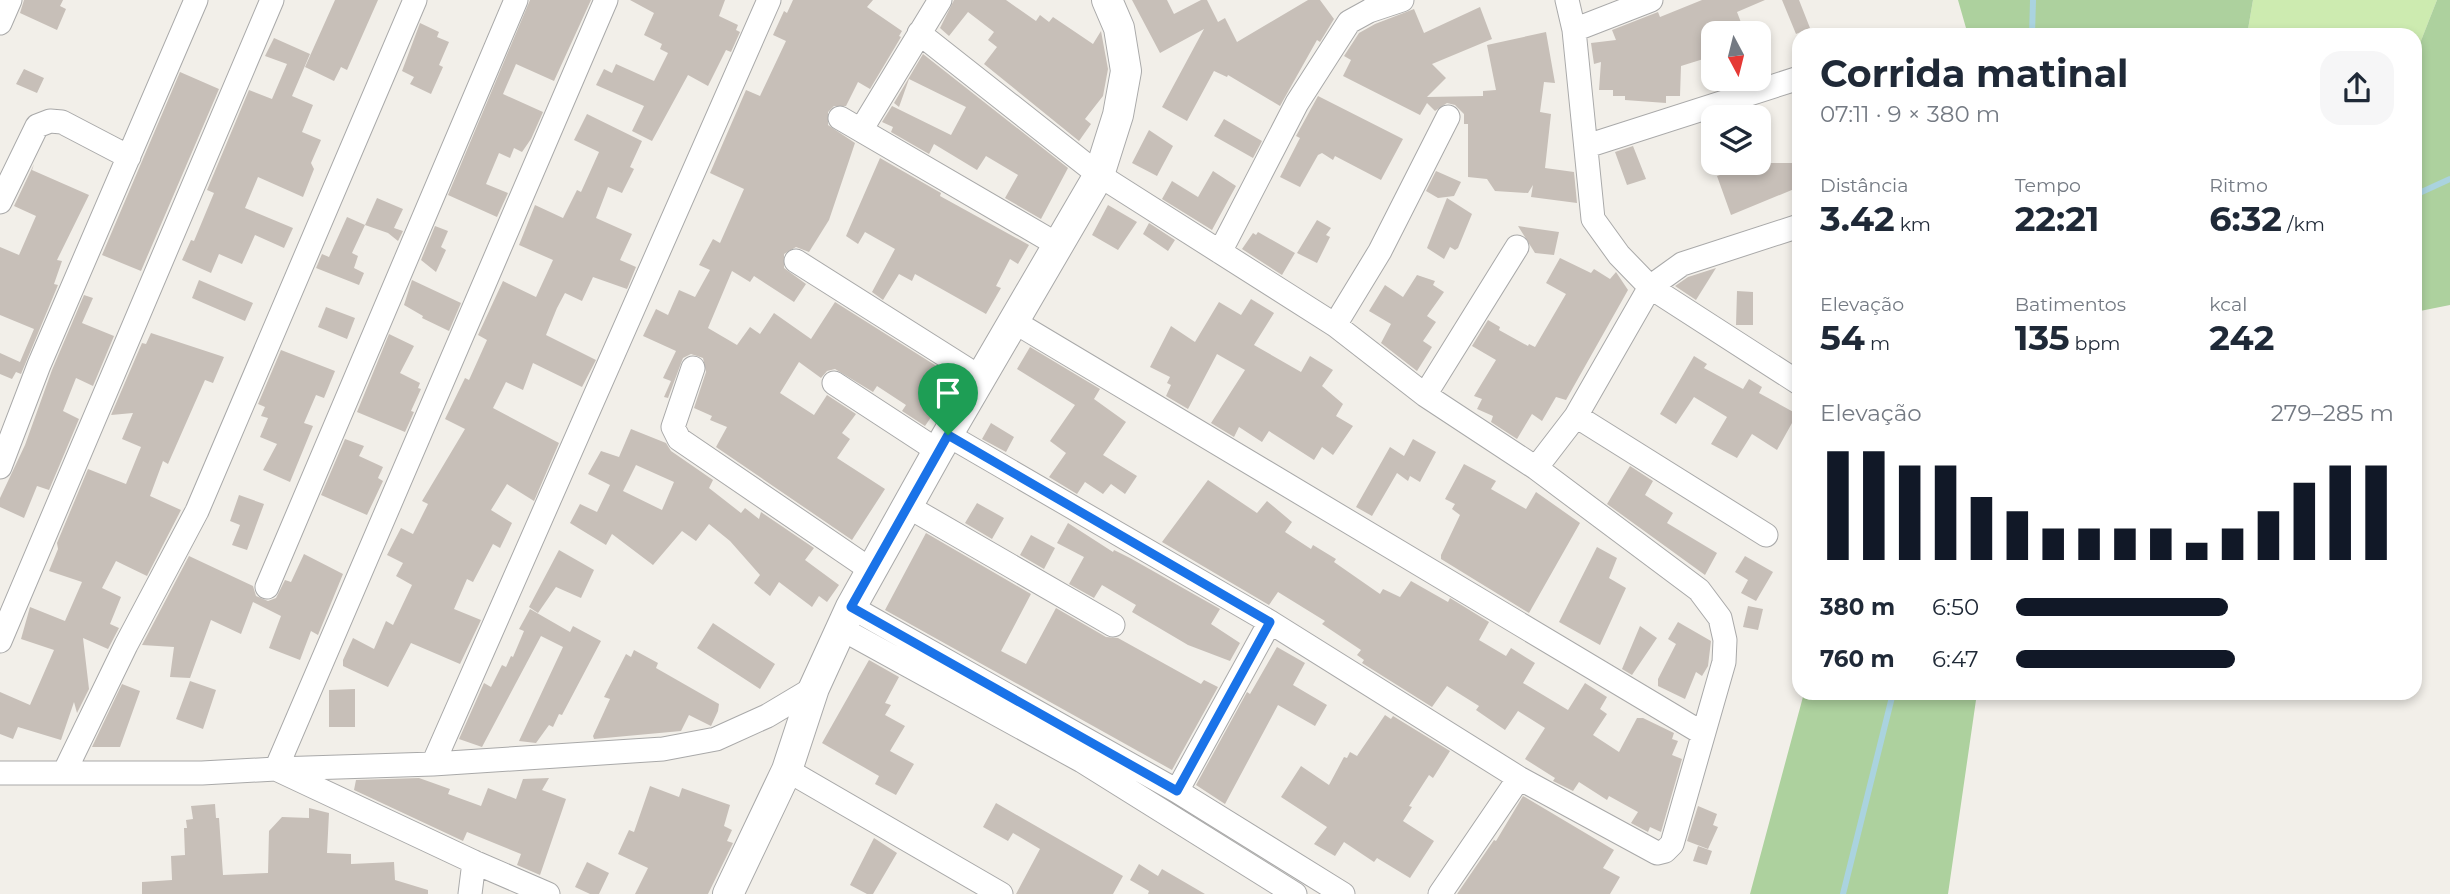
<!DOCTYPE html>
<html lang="pt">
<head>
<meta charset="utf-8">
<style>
  :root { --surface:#fff; --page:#f6f6f7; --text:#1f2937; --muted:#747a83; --accent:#111827 }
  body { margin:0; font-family:Montserrat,sans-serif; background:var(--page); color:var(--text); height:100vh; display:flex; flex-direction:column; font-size:26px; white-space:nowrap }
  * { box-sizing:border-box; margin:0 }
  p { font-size:23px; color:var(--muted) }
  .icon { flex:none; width:38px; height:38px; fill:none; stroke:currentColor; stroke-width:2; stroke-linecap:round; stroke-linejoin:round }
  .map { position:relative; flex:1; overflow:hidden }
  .panel { position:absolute; left:1792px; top:28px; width:630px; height:672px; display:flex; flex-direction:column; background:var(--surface); border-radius:21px; box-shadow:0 4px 10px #0003 }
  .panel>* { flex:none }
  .needle { width:46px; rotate:173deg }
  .fabs { position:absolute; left:1701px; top:21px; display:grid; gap:14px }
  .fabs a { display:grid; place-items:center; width:70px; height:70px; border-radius:14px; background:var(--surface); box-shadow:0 4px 10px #0003; font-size:35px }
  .pin { position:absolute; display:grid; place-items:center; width:60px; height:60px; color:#fff; margin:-72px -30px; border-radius:50% 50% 50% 0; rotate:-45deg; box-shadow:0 0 7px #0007 }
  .pin .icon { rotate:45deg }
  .round { display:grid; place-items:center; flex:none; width:74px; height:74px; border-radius:21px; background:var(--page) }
  .headline { display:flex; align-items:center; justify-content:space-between; height:119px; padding:0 28px }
  h1 { font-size:38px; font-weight:700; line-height:52px }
  .metrics { display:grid; grid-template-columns:repeat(3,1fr); gap:10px; height:119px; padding:7px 28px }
  .metrics div { display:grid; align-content:center }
  .metrics b { font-size:35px; font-weight:700 }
  .metrics small { font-size:19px; font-weight:400 }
  .metrics p { font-size:19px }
  .chart { height:196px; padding:14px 28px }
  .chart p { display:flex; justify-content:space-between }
  .chart svg { width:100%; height:126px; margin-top:7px; stroke:var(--accent); stroke-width:6 }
  ul { padding:0 28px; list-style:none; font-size:23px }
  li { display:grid; grid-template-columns:112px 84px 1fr; align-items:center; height:52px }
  li i { height:18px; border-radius:9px; background:var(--accent) }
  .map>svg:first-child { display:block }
  .grass { fill:#cdebb0 }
  .forest { fill:#add19e }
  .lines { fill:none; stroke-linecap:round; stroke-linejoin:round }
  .stream { stroke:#aad3df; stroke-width:6 }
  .building { fill:#c7bfb8; fill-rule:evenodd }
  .minor-casing { stroke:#a9a9a9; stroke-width:25 }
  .tertiary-casing { stroke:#a9a9a9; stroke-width:32 }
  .minor { stroke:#fff; stroke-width:23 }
  .tertiary { stroke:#fff; stroke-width:30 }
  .route-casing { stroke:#fff; stroke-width:14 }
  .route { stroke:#1a73e8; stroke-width:9 }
</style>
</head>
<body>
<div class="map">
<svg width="2450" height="894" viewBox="0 0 2450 894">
  <rect width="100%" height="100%" fill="#f2efe9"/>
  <!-- grass -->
  <path class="grass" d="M2253,0H2437L2415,56V35H2247Z"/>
  <!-- forest -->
  <path class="forest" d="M1958,0H2253L2247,35H1968Z
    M2437,0H2450V305L2415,312V56Z
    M1804,693H1977L1948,894H1750Z"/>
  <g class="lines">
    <!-- stream -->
    <path class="stream" d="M2032,35L2033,0
      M2415,195L2450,179
      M1843,894L1893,693"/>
  </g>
  <!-- building -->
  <path class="building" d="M24,0H63L60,6L66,9L57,30L20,13Z
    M335,0H378L347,70L341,67L334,81L305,67Z
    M530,0H591L554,81L516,64L503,94L543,112L531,139L522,152L514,148L510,158L499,153L486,184L508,193L497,217L448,195Z
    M630,0H725L719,16L738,25L736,30L740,32L731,52L726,50L708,86L688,75L652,141L632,131L644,106L596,85L604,69L612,73L616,64L654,81L668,53L660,49L662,44L644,35L654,13Z
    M793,0H873L867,7L902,31L899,36L901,37L870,89L858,82L846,106H834L828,112V125L855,143L829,220L809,252L796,247L784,254V268L806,284L794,302L754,276L750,282L732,271L708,328L737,345L750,327L760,334L774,313L811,339L835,302L957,379L925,426L902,411L906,405L877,386L873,392L835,369L827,371L821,378L799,362L780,393L814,415L827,395L856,414L842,433L850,439L837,458L885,489L852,540L716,447L727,427L710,420L712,416L694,408L706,372L703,358L691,354L683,358L668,398L664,397L671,381L663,378L676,351L643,336L656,309L668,315L679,290L695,297L710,270L699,265L713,239L720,243L744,189L710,173L746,90L760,96L786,41L773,35L784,11L787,13Z
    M954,0H1006L1036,21L1040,15L1049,22L1053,17L1093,44L1101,31L1108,69L1103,96L1085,119L1091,124L1079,141L984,64L997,47L988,40L994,32L968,12L949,36L940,28Z
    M1132,0H1167L1174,14L1201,0H1207L1218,22L1225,18L1237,42L1308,0H1320L1334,19L1320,42L1317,40L1280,106L1228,75L1227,77L1214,71L1187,121L1162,107L1204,29L1160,53Z
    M1702,0H1765L1737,12L1745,33H1713V56L1681,66L1680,96H1666V103L1625,100V96H1613V90H1599L1601,62L1594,64L1591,43L1616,40L1612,30L1658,12L1660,17Z
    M1782,0H1799L1810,28L1796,34Z
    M1480,7L1492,39L1432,64L1446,78L1427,97L1483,96V91L1496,90L1487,45L1546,32L1555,83L1544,82L1540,112L1551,114L1545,168L1574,172L1577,203L1531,197L1533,185L1528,193L1495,191L1487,179L1468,177V124H1464V114L1455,105L1447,103L1435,111L1427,103L1420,115L1343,76L1351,60L1344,56L1359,33L1375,24L1414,9L1424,33Z
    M420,23L439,32L437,37L449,42L439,65L443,67L431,94L410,84L414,77L402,71Z
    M274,38L310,54L292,96L313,105L302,132L321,140L311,163L314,169L303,197L258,177L245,208L293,228L284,248L255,235L242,264L219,254L211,273L182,260L191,240L194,241L214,193L207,190L249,90L272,99L287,64L265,56Z
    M923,54L1068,168L1041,219L1005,198L1018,175L986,156L977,170L934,144L929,154L891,132L893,127L882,122L892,106L951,135L966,107L909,79L899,107L894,103Z
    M24,69L44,78L37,93L16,84Z
    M180,72L219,89L141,271L102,255Z
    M1318,96L1403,139L1381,180L1335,156L1333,160L1322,153L1318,155L1300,187L1280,177L1300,138L1296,136Z
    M587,114L642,141L630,167L634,169L622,193L608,187L596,218L632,234L620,260L636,267L627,289L593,277L582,301L565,293L557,308L546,335L596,360L582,387L533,363L523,390L506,382L493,408L559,443L534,501L507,484L491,510L512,523L500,548L493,544L473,582L467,579L454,609L481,620L460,664L411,643L388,687L343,666V660L353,638L374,649L386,621L393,625L412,585L396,576L403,563L387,555L401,528L413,534L428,504L422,501L465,429L445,419L465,378L469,380L487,340L478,335L503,281L536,297L553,260L519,245L535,205L563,218L577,190L581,192L599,152L574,140Z
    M1224,119L1262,141L1253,158L1214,136Z
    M1149,130L1173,146L1157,176L1132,163Z
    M1633,146L1646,179L1627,185L1615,152Z
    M880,158L941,193L940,196L1029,245L1018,264L1010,259L996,286L1001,288L986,314L915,274L912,281L899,274L883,300L872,292L895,249L865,232L858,244L846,236Z
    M1719,163H1797L1799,187L1731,215L1717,176L1723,174Z
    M34,164L32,170L89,195L57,260L62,261L54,284L58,285L21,374L16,372L12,379L0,374V353L20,362L34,329L0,315V247L19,255L36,216L14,206Z
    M1213,171L1236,186L1212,230L1162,199L1172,181L1198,197Z
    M1436,171L1461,182L1454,196L1438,198L1426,191Z
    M377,198L403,209L394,228L403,231L398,241L388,233L365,225L352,253L358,256L354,268L364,273L359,285L316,268L322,254L329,257L347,217L365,225Z
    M1447,198L1472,214L1458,248L1455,250L1450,247L1444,259L1427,248Z
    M1108,205L1137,222L1118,250L1092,235Z
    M1317,220L1331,228L1326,235L1330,237L1317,263L1297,253Z
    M1149,223L1175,240L1168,251L1143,234Z
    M435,226L448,231L441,247L446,250L436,272L421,260Z
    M1518,226L1559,232L1554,255L1535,253Z
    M1258,232L1295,253L1282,275L1242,249L1253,233L1256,235Z
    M1560,258L1591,273L1594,269L1610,279L1616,272L1628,290L1566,400L1556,397L1542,421L1532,414L1517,439L1491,422L1493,416L1477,409L1482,399L1474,396L1496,360L1472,346L1488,320L1500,327L1499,330L1528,346L1529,344L1535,347L1566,294L1546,283Z
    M1716,268L1696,300L1675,286L1688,277Z
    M1417,275L1435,281L1433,285L1444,292L1427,316L1436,322L1423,341L1432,347L1417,371L1381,343L1391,324L1369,311L1385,285L1403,297Z
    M199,280L253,303L245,321L192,298Z
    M412,280L461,303L449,331L422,318L423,316L404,305Z
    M1737,291L1753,292V325H1736Z
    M84,295L93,298L82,323L114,336L93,386L76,378L63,411L79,419L49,490L37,486L24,518L0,507V498L25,445L52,370Z
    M1251,299L1274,313L1254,345L1301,372L1310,356L1333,370L1322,386L1343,404L1336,416L1353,426L1333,455L1322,447L1314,460L1269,431L1262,442L1239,427L1234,437L1211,423L1245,370L1217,354L1188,409L1166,396L1171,385L1167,383L1170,377L1150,367L1171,326L1195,342L1219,302L1241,315Z
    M326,307L355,318L347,339L318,327Z
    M151,333L224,357L213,383L205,380L168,464L163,461L150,496L181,510L147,576L116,561L102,588L121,597L110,624L119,628L108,649L83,638L89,689L77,713L74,702L61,740L18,727L13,739L0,734V692L30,705L54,650L21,639L30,607L65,621L82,582L49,571L58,549L57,543L88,469L126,484L141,447L122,439L133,413L111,415L142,343L146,344Z
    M389,334L414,346L400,373L420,383L418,388L421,389L411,411L414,412L405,432L357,412Z
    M1030,347L1100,389L1094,399L1126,422L1103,455L1137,476L1125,494L1111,484L1103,494L1085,482L1077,494L1049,477L1066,453L1050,441L1075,405L1017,369Z
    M281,350L335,371L324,398L316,395L304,423L313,426L290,482L263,470L277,444L260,437L268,418L261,416L265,407L258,404Z
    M1694,356L1707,364L1704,368L1743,389L1749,379L1762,387L1759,393L1797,414L1777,450L1752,434L1737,458L1711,444L1727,417L1694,397L1676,424L1660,414Z
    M991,423L1014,437L1006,452L982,439Z
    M631,429L666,443L671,451L713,480L709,488L741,513L745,508L759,519L761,512L814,548L805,560L839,585L827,602L819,596L812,607L779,582L770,596L754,583L760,575L730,541L709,524L696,541L682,531L653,565L612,534L606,545L570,523L580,504L597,512L610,485L588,474L601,451L619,457ZM636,465L674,482L662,510L623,491Z
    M345,439L364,446L359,456L383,467L378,478L383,481L367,515L321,495Z
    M1413,439L1436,452L1420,482L1410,476L1408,481L1397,473L1372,516L1356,507L1390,447L1404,456Z
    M1464,464L1496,481L1491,489L1526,509L1536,492L1580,523L1529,613L1441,559V555L1460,515L1452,509L1455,504L1445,499Z
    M1630,466L1653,481L1645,495L1673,513L1667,523L1717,553L1705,575L1607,504Z
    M1208,480L1257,513L1267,501L1292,522L1285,532L1311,549L1313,545L1336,559L1334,562L1380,594L1383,589L1400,597L1411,581L1448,602L1450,598L1489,622L1479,640L1506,656L1511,648L1535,663L1523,683L1568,710L1585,683L1607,697L1600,709L1607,714L1593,735L1619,752L1637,718H1643L1674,733L1672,739L1678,741L1672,755L1682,759L1661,832L1650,827L1648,832L1631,823L1638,812L1609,796L1607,800L1579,782L1573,791L1553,781L1555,778L1525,759L1545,728L1518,711L1505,730L1476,710L1479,706L1447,686L1432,707L1362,663L1364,660L1357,655L1361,650L1322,624L1325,621L1278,592L1269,605L1162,542Z
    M239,495L264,504L247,550L232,545L240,525L230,521Z
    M977,503L1004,518L992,539L965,523Z
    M1068,523L1113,552L1114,550L1130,558L1220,609L1211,624L1240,643L1230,661L1188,645L1132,612L1136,605L1102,585L1094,598L1069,584L1084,557L1057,543Z
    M926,533L1031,594L1001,651L1026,664L1056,608L1106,637L1118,638L1201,684L1204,680L1218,687L1172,770L885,610Z
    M1031,535L1055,548L1044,569L1020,555Z
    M1597,547L1617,558L1609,578L1626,588L1600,645L1559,622Z
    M559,550L594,570L581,598L556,587L538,613L529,607Z
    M304,554L343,574L318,635L311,631L300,660L269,648L281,616L253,602L241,634L211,620L190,678L170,677L174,647L142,645L189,556L253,586L256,596L268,601L276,598L285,580L291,582Z
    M1745,556L1773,572L1756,601L1741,593L1748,580L1735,572Z
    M1748,606L1763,609L1758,630L1743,627Z
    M530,609L570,632L573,626L601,641L562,715L559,714L553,727L549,725L536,743L519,741L563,647L541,636L482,747L459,739L484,683L491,687L502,665L506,667L511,656L513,657L524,631L519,629Z
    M1678,622L1711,641L1708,666L1702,676L1696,672L1685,699L1658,686V679L1676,644L1668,639Z
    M713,623L775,664L760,689L697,648Z
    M1640,626L1657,638L1632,675L1622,669Z
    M1277,647L1305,663L1293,685L1327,705L1315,726L1278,705L1225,804L1196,785L1247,692L1250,694Z
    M634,650L658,663L656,668L719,704L718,711L711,726L689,715L681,731L594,739L593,736L610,699L604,697L626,654L631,657Z
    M869,660L899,677L885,703L891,705L885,715L905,726L890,751L914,764L896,795L875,784L879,776L822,743Z
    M190,681L216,690L203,729L176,719Z
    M122,684L140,691L120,747H92Z
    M355,689V727H329V690Z
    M1385,715L1391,719L1393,716L1450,751L1433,778L1429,775L1409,806L1412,807L1403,821L1434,841L1410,878L1377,858L1374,862L1344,842L1335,856L1314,844L1327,827L1281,797L1301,766L1329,785L1344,757L1347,758L1350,752L1357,756Z
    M419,778L450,789L448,794L481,806L488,788L516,799L523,779L549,778L542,790L566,799L540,875L517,865L521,854L467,832L463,841L354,790L356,780Z
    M650,786L679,797L682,788L730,805L724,826L732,830L727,841L733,843L708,894H635L648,868L618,854L629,830L634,832Z
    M1523,796L1614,850L1603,868L1620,877L1610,894H1457L1494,840L1496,841Z
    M996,803L1123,876L1113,894H1016L1040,849L1013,833L1008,841L983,827Z
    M215,804L216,818H219L223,875L268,873L269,831L282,817L309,818V808L329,813L327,853L351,854V864L394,862L395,880L428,890V894H142V882L172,880L171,856L185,855L184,828H187L186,820L193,819L191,806Z
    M1698,806L1717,814L1713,825L1718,827L1708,849L1687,841Z
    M874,838L897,853L873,894H867L850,885Z
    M1698,846L1712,851L1707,865L1693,861Z
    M587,862L609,873L599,894H590L575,887Z
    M1139,864L1158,876L1162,869L1205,894H1148L1149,891L1130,880Z"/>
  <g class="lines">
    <defs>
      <path id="minor" d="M606,0L276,769L433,764L663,749L716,739L767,716L814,688
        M1567,0L1574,30L1593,219L1619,255L1650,287L1799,383
        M0,23L10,0
        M1574,30L1651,0
        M919,33L1099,175L1335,325L1425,395L1536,468L1699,590L1720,618L1725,640L1724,662L1672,844L1665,851L1657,853L1519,778L1270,622L948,435
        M840,118L1058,245
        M861,130L940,0
        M1587,146L1799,78
        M0,202L37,126L50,121L62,122L129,157
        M1220,252L1297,103L1349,22L1369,11L1402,0
        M796,261L981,378
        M1013,321L1702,733
        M1335,325L1380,251L1448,117
        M693,368L673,427L679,439L871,570
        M834,383L938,451
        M1425,395L1517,247
        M1576,416L1766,535
        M0,467L39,365L196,0
        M1536,468L1576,416L1650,287L1682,264L1799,226
        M907,506L1113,625
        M267,587L516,0
        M851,607L1177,791L1343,894
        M842,629L1082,761L1295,894
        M0,641L272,0
        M433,764L769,0
        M787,770L1001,894
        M0,773H202L276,769L474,862L548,894
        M64,773L126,645L197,511L415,0
        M1177,791L1270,622
        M470,894L474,862
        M1440,894L1519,778"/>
      <path id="tertiary" d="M728,894L787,770L814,688L851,607L938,451L1099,175L1118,115L1126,71L1119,28L1107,0"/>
    </defs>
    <!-- minor casing -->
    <use href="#minor" class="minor-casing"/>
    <!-- tertiary casing -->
    <use href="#tertiary" class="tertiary-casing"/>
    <!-- minor -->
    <use href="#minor" class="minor"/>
    <!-- tertiary -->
    <use href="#tertiary" class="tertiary"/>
  </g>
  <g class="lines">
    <defs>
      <path id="route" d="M948,435L1270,622L1177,791L851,607Z"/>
    </defs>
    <!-- route casing -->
    <use href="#route" class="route-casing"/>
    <!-- route -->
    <use href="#route" class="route"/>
  </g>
</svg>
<div class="fabs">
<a><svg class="needle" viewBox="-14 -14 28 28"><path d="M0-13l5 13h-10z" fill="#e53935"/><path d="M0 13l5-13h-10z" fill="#747a83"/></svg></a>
<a><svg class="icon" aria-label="layers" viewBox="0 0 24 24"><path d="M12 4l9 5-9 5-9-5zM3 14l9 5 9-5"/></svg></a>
</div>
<div class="pin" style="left:948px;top:435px;background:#1e9e55"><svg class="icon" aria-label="arrive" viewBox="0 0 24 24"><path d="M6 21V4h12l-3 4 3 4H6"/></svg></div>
<section class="panel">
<div class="headline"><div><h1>Corrida matinal</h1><p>07:11 · 9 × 380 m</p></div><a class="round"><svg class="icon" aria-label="share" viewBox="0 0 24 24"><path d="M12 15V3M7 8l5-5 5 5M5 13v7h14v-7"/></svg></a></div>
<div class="metrics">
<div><p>Distância</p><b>3.42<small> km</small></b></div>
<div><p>Tempo</p><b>22:21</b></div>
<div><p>Ritmo</p><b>6:32<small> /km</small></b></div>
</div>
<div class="metrics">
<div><p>Elevação</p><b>54<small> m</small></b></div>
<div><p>Batimentos</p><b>135<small> bpm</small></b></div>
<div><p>kcal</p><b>242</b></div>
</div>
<div class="chart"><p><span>Elevação</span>279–285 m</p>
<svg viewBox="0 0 160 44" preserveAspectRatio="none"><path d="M5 44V6M15 44V6M25 44V11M35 44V11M45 44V22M55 44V27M65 44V33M75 44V33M85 44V33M95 44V33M105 44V38M115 44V33M125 44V27M135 44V17M145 44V11M155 44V11"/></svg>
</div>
<ul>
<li><b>380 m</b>6:50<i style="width:56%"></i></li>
<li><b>760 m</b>6:47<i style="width:58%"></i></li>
</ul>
</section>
</div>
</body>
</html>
